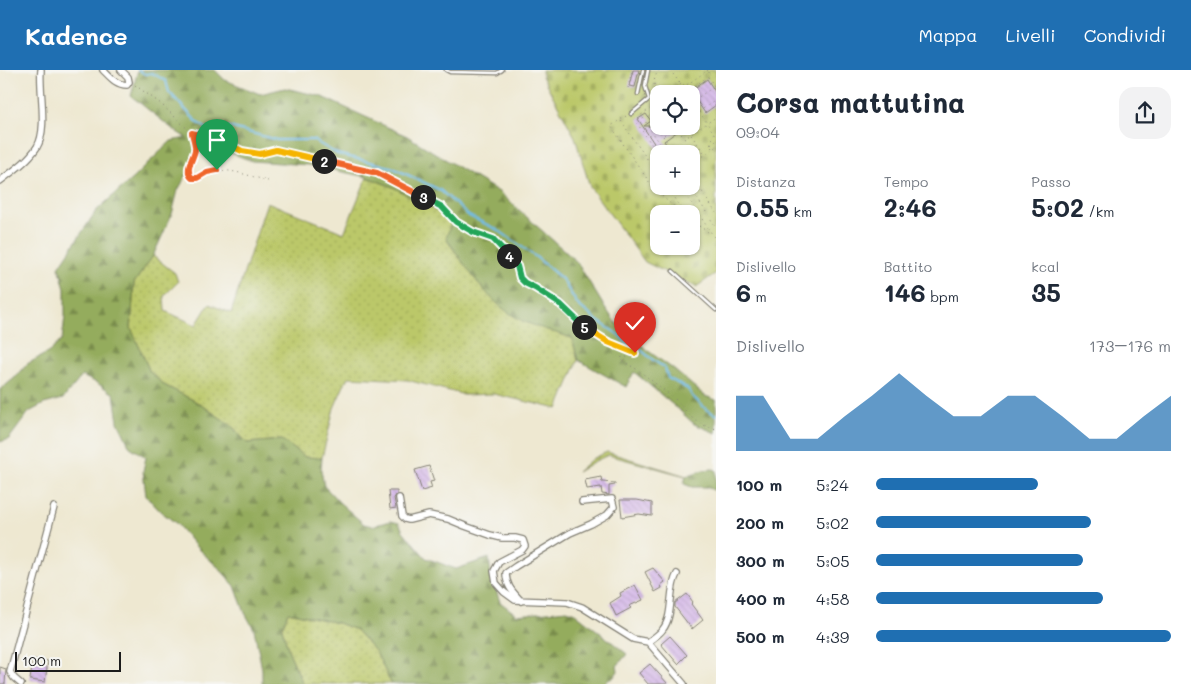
<!DOCTYPE html>
<html lang="it">
<head>
<meta charset="utf-8">
<style>
  :root { --surface:#fff; --page:#f2f2f3; --text:#1f2937; --muted:#747a83; --accent:#1f6fb2 }
  body { margin:0; font-family:Mali,sans-serif; background:var(--page); color:var(--text); height:100vh; display:flex; flex-direction:column; font-size:19px; white-space:nowrap }
  * { box-sizing:border-box; margin:0 }
  p { font-size:16px; color:var(--muted) }
  .icon { flex:none; width:28px; height:28px; fill:none; stroke:currentColor; stroke-width:2; stroke-linecap:round; stroke-linejoin:round }
  .map { position:relative; flex:1; overflow:hidden }
  .side { display:flex; flex-direction:column; background:var(--surface); width:475px }
  .side>* { flex:none }
  .tools { position:absolute; left:650px; top:15px; display:grid; gap:10px }
  .tools a { display:grid; place-items:center; width:50px; height:50px; border-radius:10px; background:var(--surface); box-shadow:0 1px 4px #0004; font-size:25px }
  .scale { position:absolute; left:15px; bottom:12px; width:106px; box-sizing:border-box; padding-left:5px; border:2px solid #1c1c1c; border-top:0; font-size:14px; line-height:18px; white-space:nowrap; color:#1c1c1c; -webkit-text-stroke:4px #f6f6f2; paint-order:stroke }
  .pin { position:absolute; display:grid; place-items:center; width:42px; height:42px; color:#fff; margin:-51px -21px; border-radius:50% 50% 50% 0; rotate:-45deg; box-shadow:0 0 5px #0007 }
  .pin .icon { rotate:45deg }
  .km { position:absolute; width:25px; height:25px; margin:-12px; border-radius:50%; background:#222; color:#fff; font-size:14px; line-height:25px; text-align:center }
  .round { display:grid; place-items:center; flex:none; width:52px; height:52px; border-radius:15px; background:var(--page) }
  .overview { display:flex; align-items:center; justify-content:space-between; height:85px; padding:0 20px }
  h1 { font-size:28px; font-weight:800; line-height:38px }
  .figures { display:grid; grid-template-columns:repeat(3,1fr); gap:8px; height:85px; padding:5px 20px }
  .figures div { display:grid; align-content:center }
  .figures b { font-size:25px; font-weight:800 }
  .figures small { font-size:14px; font-weight:400 }
  .figures p { font-size:14px }
  .chart { height:140px; padding:10px 20px }
  .chart p { display:flex; justify-content:space-between }
  .chart svg { width:100%; height:90px; margin-top:5px; fill:var(--accent); opacity:.7 }
  ul { padding:0 20px; list-style:none; font-size:16px }
  li { display:grid; grid-template-columns:80px 60px 1fr; align-items:center; height:38px }
  li i { height:12px; border-radius:6px; background:var(--accent) }
  header { display:flex; align-items:center; gap:30px; box-sizing:border-box; height:70px; padding:0 25px; background:var(--accent); color:#fff }
  header strong { font-size:24px }
  nav { display:flex; gap:28px; margin-inline-start:auto; font-size:18px }
  main { display:flex; flex:1; min-height:0 }
  .map>svg:first-child { display:block }
  .grass { fill:url(#grass-dots); stroke:#6c7242 }
  .forest { fill:url(#forest-firs); stroke:#58643c }
  .cemetery { fill:url(#cemetery-stones); stroke:#6c7242; fill-rule:evenodd }
  .lines { fill:none; stroke-linecap:round; stroke-linejoin:round }
  .stream { stroke:#71bdea; stroke-width:2 }
  .building { fill:url(#building-back-hatch) }
  .lane-casing { stroke:#858276; stroke-width:5 }
  .street-casing { stroke:#858276; stroke-width:8 }
  .path { stroke:#858276; stroke-width:1; stroke-dasharray:1 4; stroke-linecap:butt }
  .lane { stroke:#fff; stroke-width:2.5 }
  .street { stroke:#fff; stroke-width:5.5 }
  .path-bridge { stroke:#858276; stroke-width:1; stroke-dasharray:1 4; stroke-linecap:butt }
  .split-1-casing { stroke:#fff; stroke-width:10 }
  .split-2-casing { stroke:#fff; stroke-width:10 }
  .split-3-casing { stroke:#fff; stroke-width:10 }
  .split-4-casing { stroke:#fff; stroke-width:10 }
  .split-5-casing { stroke:#fff; stroke-width:10 }
  .split-6-casing { stroke:#fff; stroke-width:10 }
  .split-1 { stroke:#f0652b; stroke-width:6 }
  .split-2 { stroke:#f5b400; stroke-width:6 }
  .split-3 { stroke:#f0652b; stroke-width:6 }
  .split-4 { stroke:#22a559; stroke-width:6 }
  .split-5 { stroke:#22a559; stroke-width:6 }
  .split-6 { stroke:#f5b400; stroke-width:6 }
</style>
</head>
<body>
<header>
<strong>Kadence</strong>
<nav><a>Mappa</a><a>Livelli</a><a>Condividi</a></nav>
</header>
<main>
<div class="map">
<svg width="716" height="614" viewBox="0 0 716 614">
  <defs>
    <pattern id="grass-dots" width="8" height="8" patternUnits="userSpaceOnUse" patternTransform="scale(1.25)"><rect width="8" height="8" fill="#bbc869"/><path d="M2 2h.1M6 6h.1" fill="none" stroke="#a0ab5a" stroke-width="1.8" stroke-linecap="round"/></pattern>
    <pattern id="forest-firs" width="22" height="20" patternUnits="userSpaceOnUse" patternTransform="scale(1.25)"><rect width="22" height="20" fill="#94ac5d"/><path d="M5 1l3.5 6h-7zM16 11l3.5 6h-7z" fill="#788b4c"/></pattern>
    <pattern id="cemetery-stones" width="16" height="16" patternUnits="userSpaceOnUse" patternTransform="scale(1.25)"><rect width="16" height="16" fill="#bbc869"/><path d="M2 7V4a2 2 0 0 1 4 0v3zM10 15v-3a2 2 0 0 1 4 0v3z" fill="#a0ab5a"/></pattern>
    <pattern id="building-back-hatch" width="6" height="6" patternUnits="userSpaceOnUse" patternTransform="scale(1.25)"><rect width="6" height="6" fill="#d3b4e8"/><path d="M-1 5l2 2M0 0l6 6M5-1l2 2" fill="none" stroke="#b59ac6"/></pattern>
  </defs>
  <rect width="100%" height="100%" fill="#f6f6f2"/>
  <filter id="ink" filterUnits="userSpaceOnUse"><feTurbulence type="fractalNoise" baseFrequency=".02" numOctaves="2"/><feDisplacementMap in="SourceGraphic" scale="10" xChannelSelector="R" yChannelSelector="G"/><feConvolveMatrix kernelMatrix="1 2 1 2 8 2 1 2 1" color-interpolation-filters="sRGB"/></filter>
  <filter id="wash" filterUnits="userSpaceOnUse"><feTurbulence type="fractalNoise" baseFrequency=".0096" numOctaves="4" result="noise"/><feDisplacementMap in="SourceGraphic" scale="20" xChannelSelector="R" yChannelSelector="G"/><feGaussianBlur stdDeviation="1.12" result="paint"/><feColorMatrix in="noise" values="0 0 0 0 0 0 0 0 0 0 0 0 0 0 0 0 0 1.4 0 .05"/><feComposite in="paint" operator="in"/></filter>
  <g filter="url(#wash)">
    <rect width="100%" height="100%" fill="#eee8d1"/>
    <!-- grass -->
    <path class="grass" d="M367,107L393,117L436,141L451,154L446,169L482,218L572,268L578,290L558,339L494,324L465,325L407,310L348,307L346,311L334,338L322,388L305,387L282,370L247,373L231,355L195,331L164,315L150,302L131,258L134,213L153,186L175,203L178,212L164,226L165,241L196,255L209,234L231,243L267,132L344,163Z
      M607,382L686,406L608,385L593,392L577,402L592,389Z
      M288,542L338,553L356,560L376,582L390,611L392,614H303L289,582L282,558Z"/>
    <!-- forest -->
    <path class="forest" d="M138,0H215L225,10L260,24L285,18L320,26L407,66L499,122L577,192L602,233L615,252L647,280L673,299L705,326L716,330V363L694,354L679,340L634,302L626,317L578,290L572,268C556,263 540,258 525,252C489,236 468,199 446,168L451,154L436,141L393,117L367,107L309,95L252,91L223,80L204,75L178,120L172,144L153,186L134,213L131,258L150,302L164,315L195,331L231,355L247,373L282,370L305,387L322,388L321,400L324,416L340,433L364,454L372,456L391,451L399,453L403,461L426,488L456,499L489,488L491,505L500,532L517,545L567,540L575,543L627,584L617,596L618,601L613,608L606,611L605,614H392L390,611L376,582L356,560L338,553L288,542L282,558L289,582L303,614H262V599L254,559L245,543L235,516L219,498L198,479L177,454L160,441L146,426L143,401L146,387L130,377L118,352L114,324L97,313L82,306L63,329L44,334L29,342L9,369L0,372V320L18,305L27,294L49,282L62,270L65,246V219L59,197L96,141L133,108L171,71L186,68L174,60L131,26Z
      M713,399L716,400V421L706,417H692L684,414L686,406L703,400Z"/>
    <!-- cemetery -->
    <path class="cemetery" d="M542,0H716V203L696,217L645,192L590,117L575,67L542,6ZM659,24H691V56H659ZM659,84H691V116H659ZM659,144H691V176H659Z"/>
    <g class="lines">
      <!-- stream -->
      <path class="stream" d="M138,0L145,4L152,3L166,11L169,22L182,36L198,53L214,63L229,57L277,70H313L337,84L391,97L440,120L469,146L498,160L536,187L562,209L578,235L595,249L619,265L631,278L641,280L653,290L665,298L668,308L688,319L692,326L707,340L716,345"/>
    </g>
    <g id="blocks">
      <!-- building -->
      <path class="building" d="M633,0H639L635,17L629,16Z
        M707,9L716,23V35L705,43L690,21Z
        M646,44L651,51L644,56H685L664,71L673,84H661L638,49Z
        M429,396L434,411L430,412L432,418L422,421L415,400Z
        M601,407L602,412L615,413V415L609,416V425L602,424L601,417L587,419L585,410Z
        M388,421H397V424L394,428L396,438L390,439Z
        M620,430H637L652,433V446L639,444L622,447Z
        M653,498L665,512L661,515L662,518L655,522L645,502Z
        M635,515L643,530L629,536L631,538L616,546L610,533L621,526L620,523Z
        M687,524L693,532L691,534L703,550L692,559L675,537V533Z
        M670,566L687,585L678,594L661,574Z
        M33,589L48,591L45,612L30,610Z
        M650,594L668,614H648L639,603Z
        M0,597L6,599L5,614H0Z"/>
    </g>
  </g>
  <g filter="url(#ink)">
    <use href="#blocks" fill-opacity="0" stroke="#858276" stroke-width="1"/>
    <g class="lines">
      <defs>
        <path id="lane" d="M446,0L450,2L497,3L502,0
          M638,24L643,0
          M631,44L649,29L645,16L648,0
          M673,201L716,240"/>
        <path id="street" d="M103,0C110,7 116,15 127,15L129,12L128,7L121,0
          M0,111C13,101 28,91 37,77C48,59 39,21 41,0
          M399,428L402,446L405,449L409,450L429,445L448,449L465,456L490,465L502,468H515L523,470L525,476L522,480L499,492L494,501L496,513L504,522L515,530L567,532L582,537L633,569L648,572L684,614
          M521,531C513,522 506,516 506,503L516,496L570,463L591,454L607,445L614,437L612,429L582,432
          M648,572C653,568 660,564 663,559C674,545 668,519 677,504
          M21,614L14,608L10,602L54,437"/>
      </defs>
      <!-- lane casing -->
      <use href="#lane" class="lane-casing"/>
      <!-- street casing -->
      <use href="#street" class="street-casing"/>
      <!-- path -->
      <path class="path" d="M659,0C652,9 653,20 659,30
        M670,0L679,12L680,19L673,24
        M708,7L716,18
        M679,12L685,16L708,0
        M680,14L687,24
        M135,15L161,34L192,63L195,78L188,100L189,105L192,108C200,108 206,102 214,101C230,98 253,107 268,111
        M628,18L632,0
        M683,24L710,5L708,1
        M691,30L716,66
        M691,32L715,16
        M659,33L641,45L667,84
        M659,40L650,46L671,78L716,47
        M626,46L611,56L654,119L673,136L682,141L685,144
        M691,47L716,30
        M634,49L659,85
        M621,51L659,106
        M675,56L684,68
        M192,63L221,70L242,81L260,84L276,80L377,103L442,137L456,152L473,162L493,169L517,196L520,208L525,213L535,217L560,235L580,255L587,259L608,272L635,283V286L628,287H622L621,290L638,300L675,329L692,348L703,355L716,359
        M664,65L677,56
        M691,65L705,84
        M711,74L716,70
        M712,78L710,75L712,69L715,67
        M691,95L716,77
        M691,105L716,143
        M666,116L682,140
        M680,116L716,170
        M689,116L716,157
        M691,150L696,154L711,164"/>
      <!-- lane -->
      <use href="#lane" class="lane"/>
      <!-- street -->
      <use href="#street" class="street"/>
      <!-- path-bridge -->
      <path class="path-bridge" d="M707,0L708,1"/>
    </g>
  </g>
  <g class="lines" filter="url(#ink)">
    <defs>
      <path id="split-1" d="M217,100L207,102L197,108H192C184,100 193,90 195,80C196,75 193,68 192,63L222,71"/>
      <path id="split-2" d="M222,71L242,81L260,84L276,80L324,91"/>
      <path id="split-3" d="M324,91L377,103L423,127"/>
      <path id="split-4" d="M423,127L442,137L456,152L473,162L493,169L509,186"/>
      <path id="split-5" d="M509,186L517,196L520,208L525,213L535,218L560,234L584,257"/>
      <path id="split-6" d="M584,257L608,272L635,283"/>
    </defs>
    <!-- split-1 casing -->
    <use href="#split-1" class="split-1-casing"/>
    <!-- split-2 casing -->
    <use href="#split-2" class="split-2-casing"/>
    <!-- split-3 casing -->
    <use href="#split-3" class="split-3-casing"/>
    <!-- split-4 casing -->
    <use href="#split-4" class="split-4-casing"/>
    <!-- split-5 casing -->
    <use href="#split-5" class="split-5-casing"/>
    <!-- split-6 casing -->
    <use href="#split-6" class="split-6-casing"/>
    <!-- split-1 -->
    <use href="#split-1" class="split-1"/>
    <!-- split-2 -->
    <use href="#split-2" class="split-2"/>
    <!-- split-3 -->
    <use href="#split-3" class="split-3"/>
    <!-- split-4 -->
    <use href="#split-4" class="split-4"/>
    <!-- split-5 -->
    <use href="#split-5" class="split-5"/>
    <!-- split-6 -->
    <use href="#split-6" class="split-6"/>
  </g>
</svg>
<div class="tools">
<a><svg class="icon" aria-label="locate" viewBox="0 0 24 24"><circle cx="12" cy="12" r="6"/><path d="M12 2v4M12 18v4M2 12h4M18 12h4"/></svg></a>
<a>+</a>
<a>−</a>
</div>
<div class="scale">100 m</div>
<div class="pin" style="left:217px;top:100px;background:#1e9e55"><svg class="icon" aria-label="arrive" viewBox="0 0 24 24"><path d="M6 21V4h12l-3 4 3 4H6"/></svg></div>
<div class="pin" style="left:635px;top:283px;background:#d93025"><svg class="icon" aria-label="check" viewBox="0 0 24 24"><path d="M5 12l5 5 9-10"/></svg></div>
<b class="km" style="left:324px;top:91px">2</b>
<b class="km" style="left:423px;top:127px">3</b>
<b class="km" style="left:509px;top:186px">4</b>
<b class="km" style="left:584px;top:257px">5</b>
</div>
<section class="side">
<div class="overview"><div><h1>Corsa mattutina</h1><p>09:04</p></div><a class="round"><svg class="icon" aria-label="share" viewBox="0 0 24 24"><path d="M12 15V3M7 8l5-5 5 5M5 13v7h14v-7"/></svg></a></div>
<div class="figures">
<div><p>Distanza</p><b>0.55<small> km</small></b></div>
<div><p>Tempo</p><b>2:46</b></div>
<div><p>Passo</p><b>5:02<small> /km</small></b></div>
</div>
<div class="figures">
<div><p>Dislivello</p><b>6<small> m</small></b></div>
<div><p>Battito</p><b>146<small> bpm</small></b></div>
<div><p>kcal</p><b>35</b></div>
</div>
<div class="chart"><p><span>Dislivello</span>173–176 m</p>
<svg viewBox="0 0 160 44" preserveAspectRatio="none"><path d="M0 44V17L10 17L20 38L30 38L40 27L50 17L60 6L70 17L80 27L90 27L100 17L110 17L120 27L130 38L140 38L150 27L160 17V44z"/></svg>
</div>
<ul>
<li><b>100 m</b>5:24<i style="width:55%"></i></li>
<li><b>200 m</b>5:02<i style="width:73%"></i></li>
<li><b>300 m</b>5:05<i style="width:70%"></i></li>
<li><b>400 m</b>4:58<i style="width:77%"></i></li>
<li><b>500 m</b>4:39<i style="width:100%"></i></li>
</ul>
</section>
</main>
</body>
</html>
